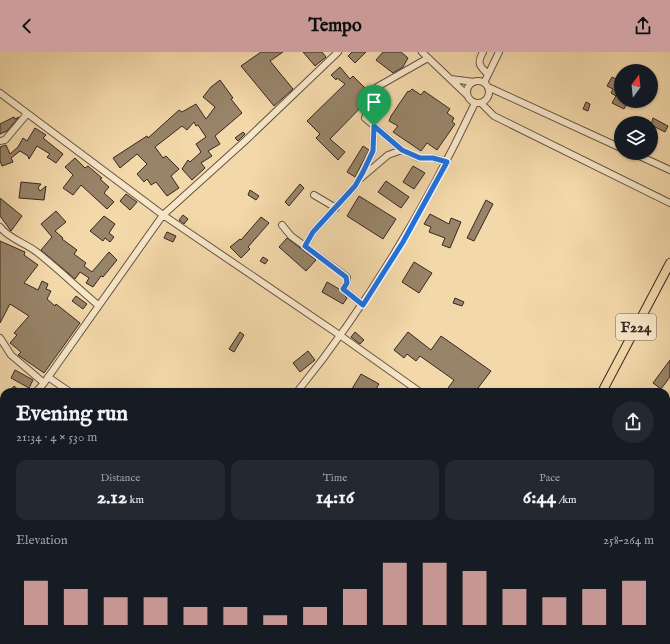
<!DOCTYPE html>
<html lang="en">
<head>
<meta charset="utf-8">
<style>
  :root { --surface:#171b24; --page:#242831; --text:#f1f3f6; --muted:#9ea1a6; --accent:#c59692 }
  body { margin:0; font-family:"IM FELL English",serif; background:var(--page); color:var(--text); height:100vh; display:flex; flex-direction:column; font-size:15px; white-space:nowrap }
  * { box-sizing:border-box; margin:0 }
  p { font-size:13px; color:var(--muted) }
  .icon { flex:none; width:22px; height:22px; fill:none; stroke:currentColor; stroke-width:2; stroke-linecap:round; stroke-linejoin:round }
  .map { position:relative; flex:1; overflow:hidden }
  .sheet { position:absolute; left:0px; top:336px; width:670px; height:256px; display:flex; flex-direction:column; background:var(--surface); border-radius:12px 12px 0 0; box-shadow:0 1px 3px #0004 }
  .sheet>* { flex:none }
  .needle { width:26px; rotate:15deg }
  .fabs { position:absolute; left:614px; top:12px; display:grid; gap:8px }
  .fabs a { display:grid; place-items:center; width:44px; height:44px; border-radius:50%; background:var(--surface); box-shadow:0 1px 3px #0004; font-size:20px }
  .pin { position:absolute; display:grid; place-items:center; width:34px; height:34px; color:#fff; margin:-41px -17px; border-radius:50% 50% 50% 0; rotate:-45deg; box-shadow:0 0 4px #0007 }
  .pin .icon { rotate:45deg }
  .round { display:grid; place-items:center; flex:none; width:42px; height:42px; border-radius:21px; background:var(--page) }
  .overview { display:flex; align-items:center; justify-content:space-between; height:68px; padding:0 16px }
  h1 { font-size:22px; font-weight:700; line-height:30px }
  .stats { display:grid; grid-template-columns:repeat(3,1fr); gap:6px; height:68px; padding:4px 16px }
  .stats div { display:grid; align-content:center; border-radius:10px; background:var(--page); text-align:center }
  .stats b { font-size:20px; font-weight:700 }
  .stats small { font-size:11px; font-weight:400 }
  .stats p { font-size:11px }
  .chart { height:112px; padding:8px 16px }
  .chart p { display:flex; justify-content:space-between }
  .chart svg { width:100%; height:72px; margin-top:4px; stroke:var(--accent); stroke-width:6 }
  header { display:flex; justify-content:space-between; align-items:center; height:52px; padding:0 16px; background:var(--accent); color:#111; font-size:18px; font-weight:700 }
  .map>svg:first-child { display:block }
  .building { fill:#988469; stroke:#362822 }
  .lines { fill:none; stroke-linecap:round; stroke-linejoin:round }
  .minor-casing { stroke:#655444; stroke-width:8 }
  .major-casing { stroke:#362822; stroke-width:10 }
  .minor { stroke:#f7e6c8; stroke-width:6 }
  .major { stroke:#f3d8aa; stroke-width:8 }
  .route-casing { stroke:#fff; stroke-width:8 }
  .route { stroke:#1a73e8; stroke-width:5 }
  .labels { text-anchor:middle; dominant-baseline:central; stroke-width:3; stroke-linejoin:round; paint-order:stroke }
  .shield { fill:#f7e6c8; stroke:#706154; stroke-width:1 }
  .shield-label { font-size:15px; font-weight:bold; fill:#362822 }
</style>
</head>
<body>
<header><svg class="icon" aria-label="back" viewBox="0 0 24 24"><path d="M15 5l-7 7 7 7"/></svg>Tempo<svg class="icon" aria-label="share" viewBox="0 0 24 24"><path d="M12 15V3M7 8l5-5 5 5M5 13v7h14v-7"/></svg></header>
<div class="map">
<svg width="670" height="592" viewBox="0 0 670 592">
  <rect width="100%" height="100%" fill="#f3d8aa"/>
  <filter id="stains"><feTurbulence type="fractalNoise" baseFrequency=".005" numOctaves="4"/><feColorMatrix values="0 0 0 0 .2 0 0 0 0 .09 0 0 0 0 .02 0 0 0 .5 -.17"/></filter>
  <radialGradient id="worn" r=".72"><stop offset=".6" stop-color="#630" stop-opacity="0"/><stop offset="1" stop-color="#630" stop-opacity=".3"/></radialGradient>
  <!-- building -->
  <path class="building" d="M261,0H283L270,9L293,37L274,54L241,14Z
    M303,0H322L326,5L315,14Z
    M352,0H366L355,11L348,4Z
    M383,0H401L408,6L403,15L393,21L376,8Z
    M340,15L350,27L353,24L370,41L367,49L330,87L345,100L338,108L316,86L320,82L307,69L345,32L337,26L336,28L331,23Z
    M612,25L621,30V49H628L624,57L612,51L616,44L611,41L613,37L607,34Z
    M220,28L233,46L231,47L242,61L215,84L220,92L208,99L212,104L201,111L205,116L192,128L182,117L188,108L190,110L201,100L196,92L206,85L198,73L196,74L194,70L187,78L182,74L155,95L163,106L166,104L179,117L171,124L179,136L167,144L156,130L151,133L147,127L144,130L137,122L147,112L137,102L120,116L113,106L147,84L148,86L179,58L182,60L196,52L206,67L215,55L203,45L211,35Z
    M412,37L421,43L424,39L450,57L447,61L454,66L452,70L455,72L437,98L427,91L421,99L393,80L398,74L389,69L391,64L408,39L409,40Z
    M586,50L590,52L588,59L583,57Z
    M14,65L15,67L19,65L7,79L0,82V72Z
    M653,66L668,74L665,80L651,73Z
    M35,76L46,83L43,86L63,102L56,111L47,105L50,102L37,94L29,107L28,104L20,99L11,106L13,110L2,114L0,109V95L6,93L10,102L18,95L23,86L27,89Z
    M243,80L245,82L238,89L235,86Z
    M363,94L369,98L355,125L347,120Z
    M75,106L85,116L88,114L102,126L100,127L109,135L104,141L114,150L107,157L81,133L73,143L63,136L73,123L65,115Z
    M413,114L425,121L414,137L403,130Z
    M386,129L409,145L401,156L378,140Z
    M21,130L41,132L38,136L40,139L46,134L44,148L19,146Z
    M300,132L304,136L289,154L285,150Z
    M250,138L259,144L256,148L248,143Z
    M126,142L137,150L130,158L120,149Z
    M359,144L396,167L383,187L347,164Z
    M0,146L22,164L11,179L0,164Z
    M486,148L493,152L474,189L467,186Z
    M56,159L66,170L55,179L63,186L62,187L77,198L74,202L86,211L84,214L92,220L109,200L117,208L103,225L101,224L93,235L86,231L89,226L80,220L75,227L41,198L52,185L41,172Z
    M430,162L449,172L451,166L461,170L450,196L442,193L445,186L429,180L431,175L424,172Z
    M183,163L188,167L184,172L179,168Z
    M104,164L115,172L109,181L114,185L110,190L105,186L103,189L90,179Z
    M261,165L269,171L248,195L250,197L241,206L230,195L240,187L241,188Z
    M167,180L176,184L173,190L164,186Z
    M287,186L316,208L306,219L279,195Z
    M0,189L25,200L24,203L38,213L24,231L38,238L42,229L48,232L46,237L51,239L47,247L55,254L56,252L80,271L44,321L18,303L21,300L10,291L17,283L14,281L29,264L10,252L0,271Z
    M263,205L268,208L265,212L260,209Z
    M414,210L432,221L419,241L402,230Z
    M327,230L339,237L347,246L343,252L322,240Z
    M76,244L87,252L83,257L72,249Z
    M455,246L464,250L462,254L453,251Z
    M240,280L244,283L234,300L229,297Z
    M355,280L364,288L360,292L351,285Z
    M408,280L431,298L441,284L491,319L475,340H453L448,336L454,328L420,304L416,309L407,302L404,306L394,298Z
    M308,299L315,308L300,320L293,311Z
    M670,308V325L661,337L653,331Z
    M15,318L33,328L29,336L11,326Z
    M361,322L379,332L374,340H350Z
    M14,334L21,340H9Z"/>
  <g class="lines">
    <defs>
      <path id="minor" d="M422,0L467,43
        M483,0C477,11 479,14 488,22
        M428,6L377,35L365,66L402,98L419,106H433L447,110
        M451,27L474,30
        M467 40a11 11 0 1 1 22 0a11 11 0 1 1-22 0Z
        M484,31L499,0
        M488,35L621,96
        M0,41L163,163L341,284L420,340
        M481,51L494,64L670,151
        M0,89L5,88L27,62
        M633,101L670,118
        M361,126L388,103L402,98
        M314,143L336,156
        M282,173L291,184L347,225V231L343,237L363,253
        M0,175C9,187 26,191 38,201C58,217 78,236 98,253
        M305,194L313,180L355,134L363,120L373,99L374,74
        M0,286L11,303L44,331
        M48,325L70,340
        M36,340L44,331L163,163L245,89L338,0
        M297,340C370,250 426,155 475,51
        M0,369L4,367
        M666,447L670,445
        M666,498L670,500
        M0,514L4,516
        M17,588L18,592
        M276,588L280,592
        M326,588L330,592
        M436,588L441,592
        M485,588L490,592
        M217,592L218,588"/>
      <path id="major" d="M602,340L670,211
        M479,592L481,588"/>
    </defs>
    <!-- minor casing -->
    <use href="#minor" class="minor-casing"/>
    <!-- major casing -->
    <use href="#major" class="major-casing"/>
    <!-- minor -->
    <use href="#minor" class="minor"/>
    <!-- major -->
    <use href="#major" class="major"/>
  </g>
  <g class="lines">
    <defs>
      <path id="route" d="M374,74L402,98L420,106H433L447,110L403,190L363,253L343,237L347,231L346,225L305,194L313,180L355,134L363,120L373,99Z"/>
    </defs>
    <!-- route casing -->
    <use href="#route" class="route-casing"/>
    <!-- route -->
    <use href="#route" class="route"/>
  </g>
  <g class="labels">
    <!-- shield labels -->
    <rect class="shield" x="616" y="262" width="40" height="26" rx="3"/>
    <g class="shield-label">
      <text x="636" y="275">F224</text>
    </g>
  </g>
  <rect width="100%" height="100%" filter="url(#stains)"/>
  <rect width="100%" height="100%" fill="url(#worn)"/>
</svg>
<div class="fabs">
<a><svg class="needle" viewBox="-14 -14 28 28"><path d="M0-13l5 13h-10z" fill="#e53935"/><path d="M0 13l5-13h-10z" fill="#9ea1a6"/></svg></a>
<a><svg class="icon" aria-label="layers" viewBox="0 0 24 24"><path d="M12 4l9 5-9 5-9-5zM3 14l9 5 9-5"/></svg></a>
</div>
<div class="pin" style="left:374px;top:74px;background:#1e9e55"><svg class="icon" aria-label="arrive" viewBox="0 0 24 24"><path d="M6 21V4h12l-3 4 3 4H6"/></svg></div>
<section class="sheet">
<div class="overview"><div><h1>Evening run</h1><p>21:34 · 4 × 530 m</p></div><a class="round"><svg class="icon" aria-label="share" viewBox="0 0 24 24"><path d="M12 15V3M7 8l5-5 5 5M5 13v7h14v-7"/></svg></a></div>
<div class="stats">
<div><p>Distance</p><b>2.12<small> km</small></b></div>
<div><p>Time</p><b>14:16</b></div>
<div><p>Pace</p><b>6:44<small> /km</small></b></div>
</div>
<div class="chart"><p><span>Elevation</span>258–264 m</p>
<svg viewBox="0 0 160 44" preserveAspectRatio="none"><path d="M5 44V17M15 44V22M25 44V27M35 44V27M45 44V33M55 44V33M65 44V38M75 44V33M85 44V22M95 44V6M105 44V6M115 44V11M125 44V22M135 44V27M145 44V22M155 44V17"/></svg>
</div>
</section>
</div>
</body>
</html>
